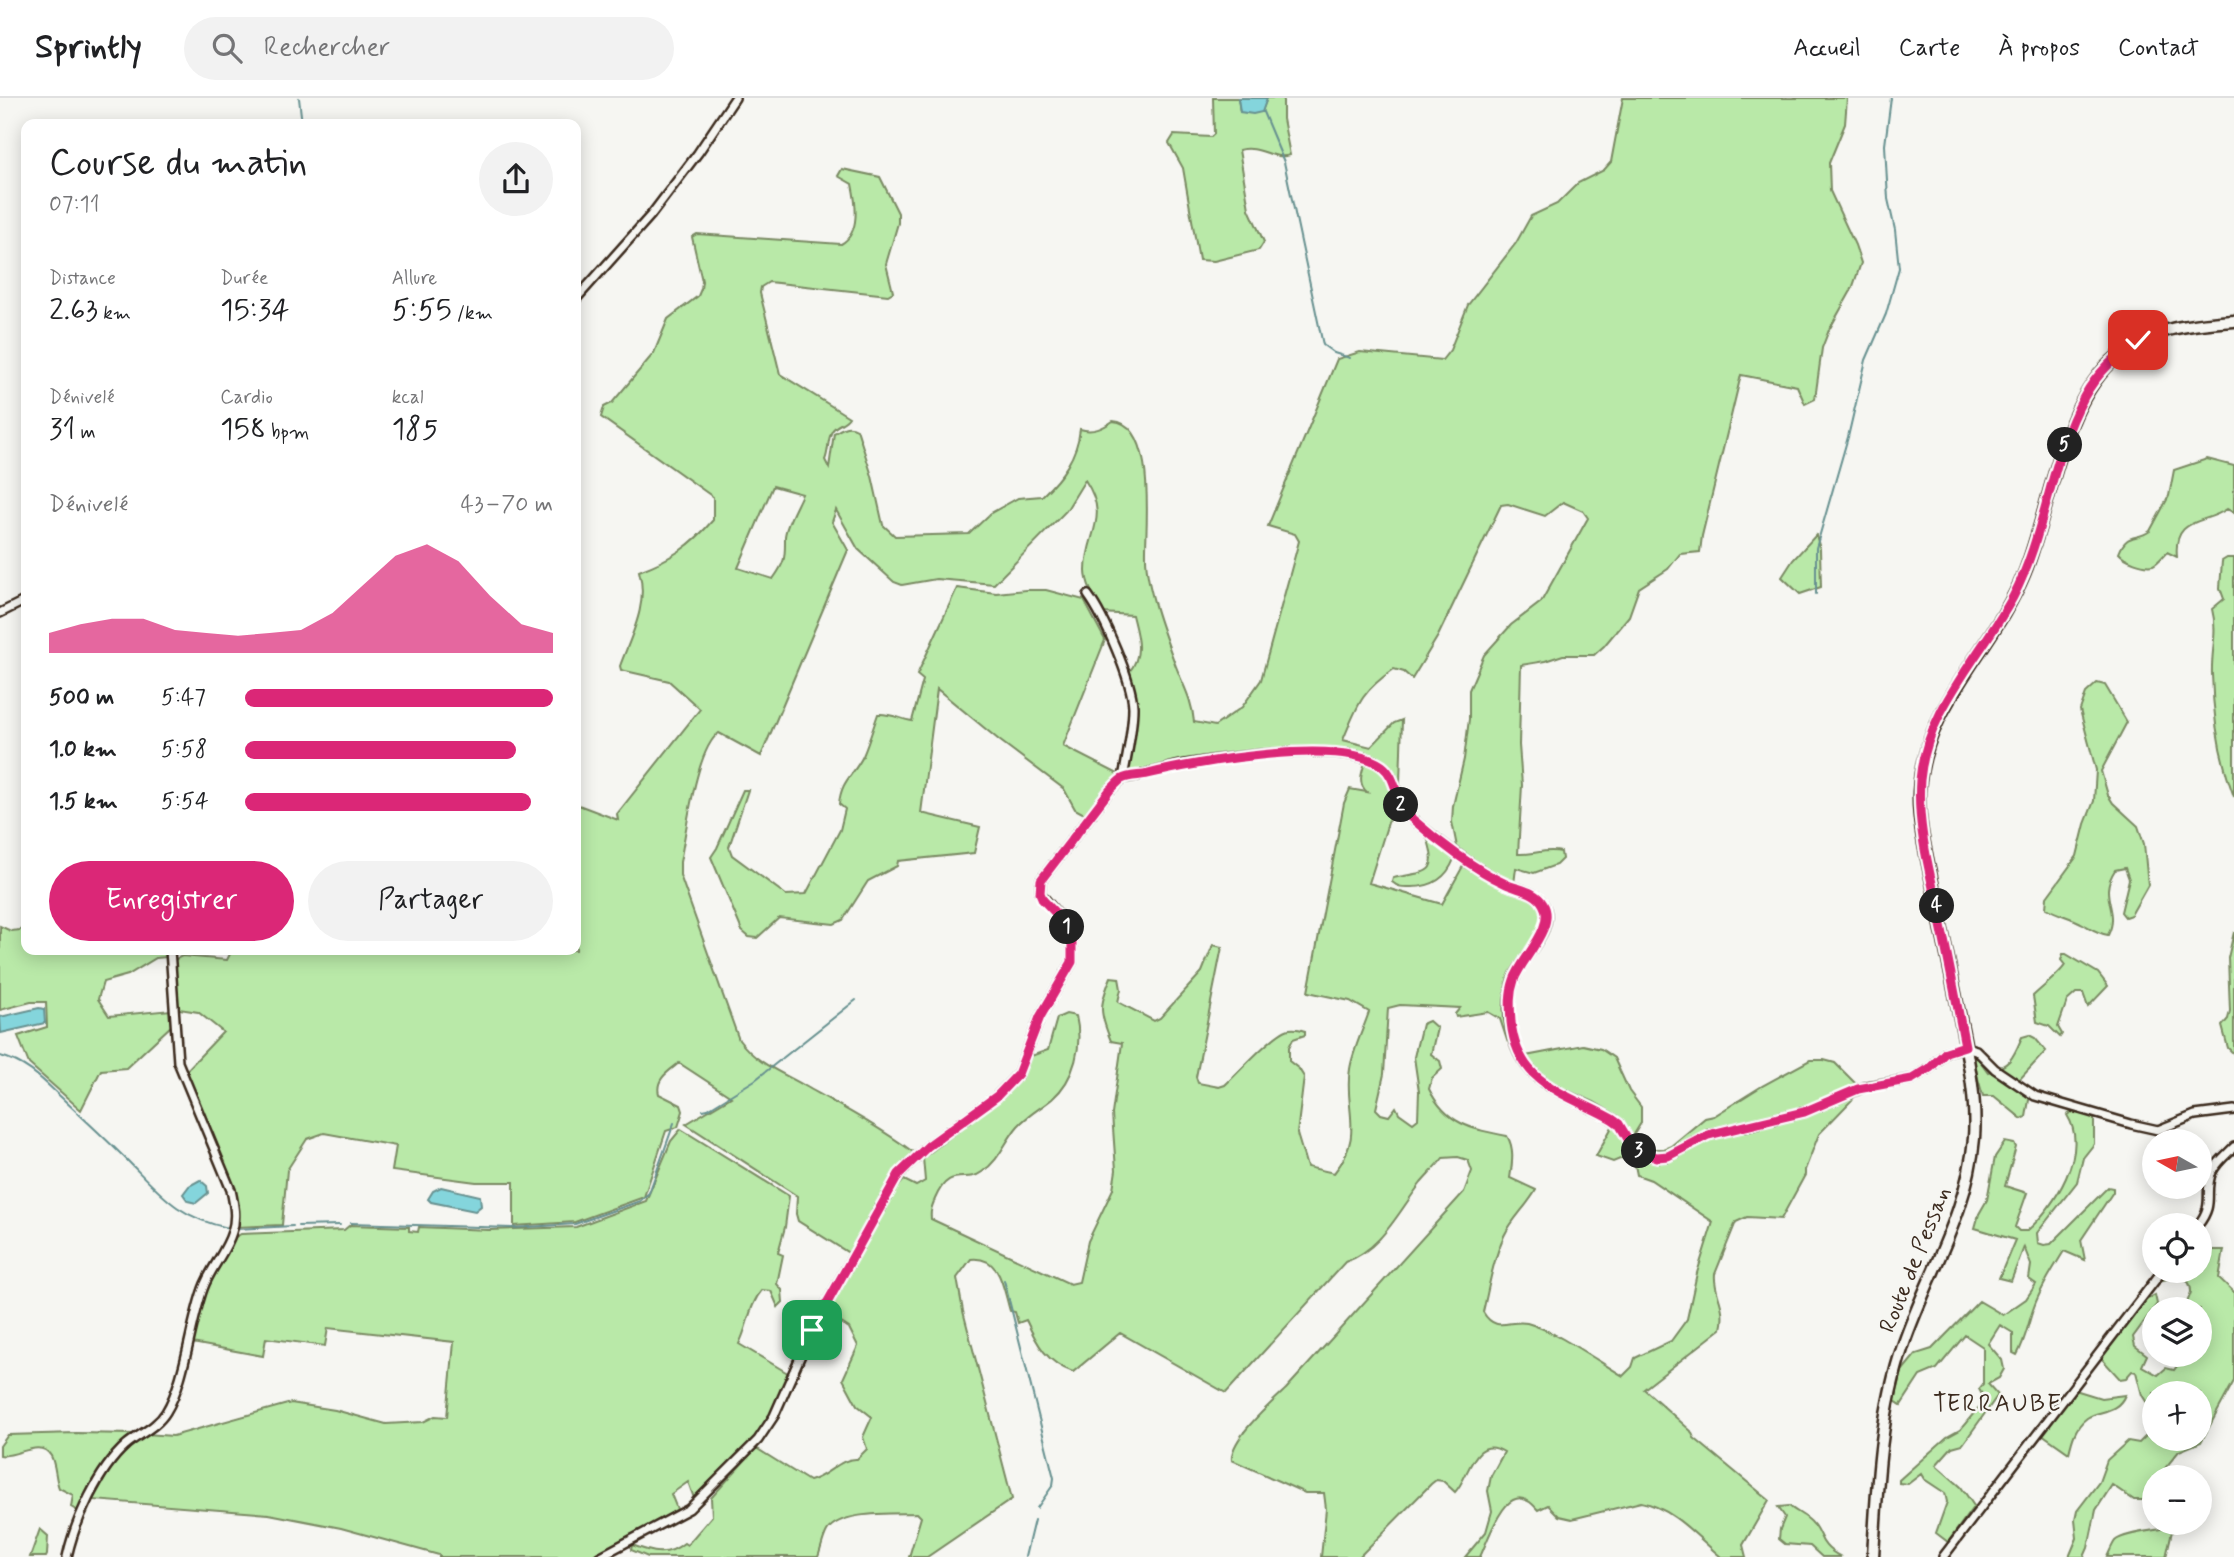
<!DOCTYPE html>
<html lang="fr">
<head>
<meta charset="utf-8">
<style>
  :root { --surface:#fff; --page:#f2f2f2; --text:#202124; --muted:#757577; --line:#e0e0e0; --accent:#db2777 }
  body { margin:0; font-family:Mynerve,sans-serif; background:var(--page); color:var(--text); height:100vh; display:flex; flex-direction:column; font-size:26px; white-space:nowrap }
  * { box-sizing:border-box; margin:0 }
  p { font-size:23px; color:var(--muted) }
  .icon { flex:none; width:38px; height:38px; fill:none; stroke:currentColor; stroke-width:2; stroke-linecap:round; stroke-linejoin:round }
  .map { position:relative; flex:1; overflow:hidden }
  .panel { position:absolute; left:21px; top:21px; width:560px; height:836px; display:flex; flex-direction:column; background:var(--surface); border-radius:14px; box-shadow:0 4px 18px #0003 }
  .panel>* { flex:none }
  .needle { width:46px; rotate:279deg }
  .controls { position:absolute; left:2142px; top:1031px; display:grid; gap:14px }
  .controls a { display:grid; place-items:center; width:70px; height:70px; border-radius:50%; background:var(--surface); box-shadow:0 4px 18px #0003; font-size:35px }
  .pin { position:absolute; display:grid; place-items:center; width:60px; height:60px; color:#fff; margin:-30px; border-radius:14px; box-shadow:0 4px 10px #0006 }
  .km { position:absolute; width:35px; height:35px; margin:-18px; border-radius:50%; background:#222; color:#fff; font-size:19px; line-height:35px; text-align:center }
  .round { display:grid; place-items:center; flex:none; width:74px; height:74px; border-radius:37px; background:var(--page) }
  .head { display:flex; align-items:center; justify-content:space-between; height:119px; padding:0 28px }
  h1 { font-size:38px; font-weight:600; line-height:52px }
  .stats { display:grid; grid-template-columns:repeat(3,1fr); gap:10px; height:119px; padding:7px 28px }
  .stats div { display:grid; align-content:center }
  .stats b { font-size:30px; font-weight:600 }
  .stats small { font-size:19px; font-weight:400 }
  .stats p { font-size:19px }
  .chart { height:196px; padding:14px 28px }
  .chart p { display:flex; justify-content:space-between }
  .chart svg { width:100%; height:126px; margin-top:7px; fill:var(--accent); opacity:.7 }
  .button { display:flex; gap:14px; margin-top:auto; padding:14px 28px }
  .button a { flex:1; height:80px; border-radius:42px; background:var(--accent); color:#fff; font-size:28px; font-weight:600; line-height:80px; text-align:center }
  .button a+a { background:var(--page); color:var(--text) }
  ul { padding:0 28px; list-style:none; font-size:23px }
  li { display:grid; grid-template-columns:112px 84px 1fr; align-items:center; height:52px }
  li i { height:18px; border-radius:9px; background:var(--accent) }
  header { display:flex; align-items:center; gap:42px; box-sizing:border-box; height:98px; padding:0 35px; background:var(--surface); border-bottom:2px solid var(--line) }
  header strong { font-size:33px }
  nav { display:flex; gap:38px; margin-inline-start:auto; font-size:24px }
  .search { width:490px; height:63px; background:var(--page); display:flex; align-items:center; gap:18px; box-sizing:border-box; padding:0 24px; border-radius:38px; color:var(--muted); font-size:26px }
  .map>svg:first-child { display:block }
  .green { fill:#b9e9a8; stroke:#7a8a63; stroke-width:2; fill-rule:evenodd }
  .water { fill:#84d5dc; stroke:#679190; stroke-width:2 }
  .lines { fill:none; stroke-linecap:round; stroke-linejoin:round }
  .stream { stroke:#679190; stroke-width:2 }
  .street-casing { stroke:#3b2a1e; stroke-width:12 }
  .secondary-casing { stroke:#3b2a1e; stroke-width:15 }
  .street { stroke:#f6f6f2; stroke-width:7 }
  .secondary { stroke:#f6f6f2; stroke-width:10 }
  .route-casing { stroke:#fff; stroke-width:14 }
  .route { stroke:#db2777; stroke-width:9 }
  .labels { text-anchor:middle; dominant-baseline:central; stroke-width:5; stroke-linejoin:round; paint-order:stroke }
  .street-label { font-size:23px; fill:#3b2a1e; stroke:#f6f6f2 }
  .neighbourhood-label { font-size:24px; letter-spacing:2px; fill:#3b2a1e; stroke:#f6f6f2 }
</style>
</head>
<body>
<header>
<strong>Sprintly</strong>
<div class="search"><svg class="icon" aria-label="search" viewBox="0 0 24 24"><circle cx="10" cy="10" r="6"/><path d="M15 15l6 6"/></svg>Rechercher</div>
<nav><a>Accueil</a><a>Carte</a><a>À propos</a><a>Contact</a></nav>
</header>
<div class="map">
<svg width="2234" height="1459" viewBox="0 0 2234 1459">
  <rect width="100%" height="100%" fill="#f6f6f2"/>
  <filter id="ink" filterUnits="userSpaceOnUse"><feTurbulence type="fractalNoise" baseFrequency=".0143" numOctaves="2"/><feDisplacementMap in="SourceGraphic" scale="14" xChannelSelector="R" yChannelSelector="G"/><feConvolveMatrix kernelMatrix="1 2 1 2 8 2 1 2 1" color-interpolation-filters="sRGB"/></filter>
  <g filter="url(#ink)">
    <!-- green -->
    <path class="green" d="M1213,0H1238L1240,14L1262,13L1267,0H1283V21L1290,57C1273,63 1260,46 1239,52L1249,111L1264,144L1259,152L1214,163L1199,162L1183,70L1169,45L1174,37L1211,39L1214,36Z
      M1623,0H1847L1845,26L1829,65L1830,93L1855,147L1861,165L1852,191L1829,232L1822,250L1815,301L1805,306L1797,288L1741,277L1702,438L1700,454L1680,456L1668,471L1639,490L1629,518L1604,548L1594,557H1563L1545,563L1521,567L1519,647L1522,687L1518,756C1533,757 1546,750 1561,754L1562,761L1556,767L1534,775L1516,770L1514,786L1489,773L1457,749L1452,724L1453,708L1464,661L1469,621V592L1484,557L1511,527L1541,504L1588,420L1583,413L1563,404L1545,418L1508,406L1501,407L1438,538L1412,581L1404,574L1394,571C1361,594 1358,606 1343,642L1371,649L1394,625L1402,622L1400,685L1389,702L1392,712L1369,785L1442,806L1463,768L1507,792L1533,800L1538,803L1544,816C1542,841 1519,857 1509,877C1499,898 1514,921 1507,942L1500,921L1488,914L1456,919L1455,916L1460,910L1400,907L1388,910L1384,976L1376,1011L1381,1016L1389,1018L1396,1009L1399,1015L1413,1025L1418,1021L1419,993L1414,959L1422,926L1429,923L1437,930L1431,956L1440,963L1442,971L1432,980L1429,991C1446,1026 1471,1031 1507,1038C1515,1050 1512,1067 1510,1080L1536,1092C1527,1108 1512,1121 1504,1138C1493,1162 1489,1189 1483,1214C1496,1236 1510,1221 1527,1225C1556,1233 1596,1262 1623,1278L1632,1269L1635,1260L1671,1243L1687,1221L1697,1175L1713,1124L1651,1082L1637,1077L1635,1067L1646,1051H1664L1671,1048L1705,1020L1714,1018L1762,988L1810,962H1824L1835,965L1856,986L1857,994L1852,1002L1819,1036L1805,1072V1077L1781,1121L1747,1119L1736,1124L1715,1176C1713,1196 1727,1207 1721,1231L1644,1291L1691,1333L1694,1340L1769,1402L1743,1447L1746,1459H1721C1697,1439 1673,1410 1641,1404L1572,1421L1559,1418L1548,1407L1538,1412C1508,1375 1491,1436 1480,1459H1465L1486,1434L1492,1413L1488,1393L1491,1378L1504,1354C1474,1335 1469,1380 1455,1394L1443,1383L1436,1382L1431,1386L1359,1459H1321L1326,1411L1324,1395H1305L1232,1362C1229,1342 1271,1305 1286,1291L1464,1094L1472,1073L1468,1062L1458,1059L1443,1060C1436,1069 1428,1077 1421,1085C1398,1114 1382,1151 1345,1164L1226,1295L1120,1235L1073,1274C1047,1265 1037,1246 1026,1222L1018,1225L1015,1214L1010,1213C1003,1190 1001,1158 971,1161L957,1180L963,1213L1012,1401L927,1459H909L921,1419L917,1415C895,1416 840,1412 827,1433C823,1440 821,1451 818,1459H648L631,1452L632,1447C653,1455 667,1459 684,1445L687,1447L712,1418L711,1400L756,1350L809,1383C829,1378 839,1360 857,1361L867,1351L863,1339L872,1319L857,1307L843,1281L858,1248L849,1230L827,1216L839,1191L895,1092L904,1082L916,1088L925,1083L923,1060L998,1002L1019,979L1031,958L1048,952L1057,920L1066,916L1076,918C1083,947 1075,981 1052,1001C1041,1010 1028,1017 1018,1028C1005,1043 1000,1062 982,1074C965,1087 950,1066 935,1101C932,1108 930,1113 931,1121L1070,1186L1079,1184L1088,1143L1113,1091L1116,1072L1112,1016L1122,945L1111,943C1099,914 1099,908 1111,879L1119,880L1121,891L1118,904L1154,923L1160,920L1202,874L1213,847L1222,849L1196,979L1198,985L1219,989L1225,987C1238,975 1274,935 1289,931C1295,930 1300,931 1305,933V937L1293,941L1289,949V963L1299,971L1304,979L1297,1036L1307,1069L1334,1075C1366,1036 1343,1010 1350,971C1353,952 1363,932 1369,914L1350,903L1308,894L1344,705L1350,691L1367,694C1356,685 1363,671 1367,659C1303,638 1200,660 1135,676L1127,674L1138,609L1129,574C1144,557 1137,537 1132,517L1102,515C1096,503 1086,486 1086,473C1086,434 1111,422 1085,382L1066,413L994,486L936,481L902,487L894,484L858,451L836,412L832,424L848,452L761,658L719,635C696,650 686,736 680,764V777L739,942C757,966 781,974 805,988C842,1009 879,1029 913,1054L883,1097L869,1130L852,1157L798,1123L796,1116L797,1098L686,1026L731,999L679,965C669,973 655,981 659,996L681,1007L683,1013L678,1029L666,1033L644,1099L575,1124L514,1128V1084H476L392,1073L396,1048L324,1035L307,1041L287,1072L282,1127L237,1129V1107L183,976L223,934L198,914L179,911L172,863L182,858L227,862L232,852H576V706L618,722L617,716L700,611L669,583L621,572L620,568C631,538 649,506 639,473C671,461 691,448 713,422V399L601,319L604,309L612,305L654,255L668,221L698,198L701,191L702,183L692,139L697,136L841,146C861,135 856,105 852,86L838,78L842,71L880,79L898,115V125L886,166L893,194L888,197L769,184L761,189L760,195L780,276L849,319C845,326 836,326 832,333C827,342 829,353 825,362L829,370L834,335C843,330 848,326 857,331L872,378L883,427L895,438L969,436L991,415L1018,400L1042,398C1062,379 1077,359 1080,331C1093,335 1103,330 1113,323C1158,326 1145,430 1146,459C1146,488 1164,536 1174,563C1182,586 1192,600 1194,624L1215,628L1242,609L1261,582L1299,443L1295,436L1268,428L1337,261L1360,254L1442,262L1450,252L1468,207L1516,145L1531,118L1557,106L1578,85L1604,72L1611,64ZM773,388L802,396C798,406 785,428 785,439C785,459 786,463 773,481L738,470Z
      M2207,361L2234,368V415L2227,411C2204,427 2173,418 2177,459L2167,454C2163,458 2158,465 2153,467C2143,469 2125,462 2119,455C2127,434 2136,443 2150,433L2169,398L2174,372Z
      M1816,437L1820,451L1821,489L1800,496L1782,479L1793,462Z
      M2227,460H2234V699C2219,659 2213,619 2212,576C2211,554 2218,533 2212,511L2224,501L2220,490L2222,463Z
      M957,490L996,495L1026,492H1046L1084,502L1105,542L1063,648L1118,676L1116,680L1086,717L1075,711L1064,691L999,642L937,591L921,715L980,729L974,755L898,763L897,768L868,783L843,822L834,826L779,820L757,840L749,839L742,833L711,759L717,750L743,692H748L729,749L732,757L786,797L806,796L840,732L845,711L839,706C841,682 854,677 863,658C869,644 873,630 878,616C890,615 900,621 912,623L923,582L917,577Z
      M2097,585L2105,587L2127,624L2101,673L2108,697L2113,705L2138,728L2144,746L2148,787L2131,817L2125,819L2121,814L2129,781L2125,770L2115,772C2097,799 2121,811 2108,837C2097,835 2092,831 2083,826C2071,819 2058,817 2046,810L2047,799L2077,758L2085,726L2094,703L2096,672L2080,612L2086,595Z
      M1427,739L1454,761C1446,782 1430,790 1408,789C1401,789 1398,789 1392,784L1393,780C1427,773 1440,778 1427,739Z
      M26,824V852H166V859L156,860L128,877L103,884L98,901L109,918L171,912L172,927L126,970L101,972L81,1012L29,966L18,938L47,929L46,904H31L0,912V828L11,833L20,832Z
      M2234,834V956L2228,950L2222,928L2228,921L2230,913L2228,860Z
      M2063,856H2066L2098,875L2108,888L2088,909L2083,895H2076L2067,903L2058,929L2062,936L2060,939L2049,928L2037,924L2033,898C2042,889 2060,876 2065,867L2061,862Z
      M2029,937L2035,940L2046,953L2018,983L2036,994L2029,1002L2026,1019L2022,1021L1994,998H1983L1973,963L1977,959L1988,974C2011,967 2013,960 2022,939Z
      M1583,947L1601,951L1614,960L1629,993L1641,1009V1025L1626,1049L1625,1059L1613,1064L1596,1058L1618,1018L1594,1004L1555,987L1538,973L1526,958Z
      M2072,1014L2094,1019V1046L2083,1060L2077,1084L2037,1135L2038,1145L2044,1147L2051,1146L2108,1089L2113,1090V1094L2081,1142L2085,1162L2064,1153C2053,1171 2041,1189 2034,1209C2028,1225 2026,1241 2017,1257L2013,1255V1235L2000,1227L1988,1246L2002,1262L2004,1271L1999,1280L1988,1286L1998,1297L1963,1346L1952,1349L1936,1367L1961,1389L1974,1408L1948,1444L1936,1435L1947,1404L1945,1395L1924,1381L1921,1376L1908,1386L1899,1385V1382L1947,1339L1960,1332L1985,1302L1979,1291L1983,1286V1249L1965,1237L1937,1271L1920,1278L1901,1307L1895,1303L1902,1273L1916,1256L1932,1251L1979,1203L2003,1217L2026,1201L2036,1186L2029,1181L2031,1167L2024,1149L2011,1183L1999,1180L2015,1142L1975,1130L1979,1116L1987,1102L1995,1059L2005,1044L2014,1046L2016,1049L2005,1088L2027,1095L2015,1129L2019,1133H2027C2055,1108 2090,1054 2067,1017Z
      M681,1031L789,1098L785,1129L778,1155L783,1157L777,1186L782,1192L783,1204L778,1209L771,1193L762,1192C749,1207 748,1229 739,1246L791,1277C784,1290 779,1304 772,1316C757,1342 717,1382 694,1400L688,1384L671,1396L677,1411L644,1433L591,1459H439V1457L341,1430L269,1416L93,1402L114,1364L146,1336L173,1338L291,1305L335,1312L386,1326L423,1324L435,1318L447,1319L454,1244L328,1230L325,1248L266,1240L263,1258L192,1245L207,1191L234,1140L241,1136L344,1132L350,1127L409,1129V1133L418,1134L419,1129L489,1132L576,1129L646,1103L671,1043Z
      M2200,1151L2208,1155L2213,1152H2224L2219,1180L2234,1194V1283L2201,1344L2179,1353L2158,1379H2154V1385L2144,1402H2134L2112,1387L2096,1412L2088,1450L2084,1459H2069L2077,1440L2075,1422L2077,1413L2099,1384L2107,1362L2128,1343L2139,1345L2154,1330V1340H2200V1295H2154V1316L2142,1297L2136,1274L2132,1273L2126,1280L2120,1281L2101,1260L2142,1204L2155,1197L2157,1206L2133,1239L2135,1248L2147,1257L2142,1268L2158,1277L2166,1270L2174,1272L2185,1257L2200,1256V1211H2185C2186,1206 2190,1198 2191,1194C2191,1176 2174,1178 2163,1182L2161,1180L2167,1173L2200,1172Z
      M2075,1292L2101,1300L2125,1297C2117,1316 2099,1312 2087,1320C2075,1329 2072,1342 2069,1355L2042,1336Z
      M76,1335L133,1336C105,1359 93,1381 78,1413L71,1409L73,1397L59,1390C55,1380 56,1368 51,1358C40,1339 15,1361 0,1357V1348L8,1337Z
      M1789,1408C1795,1413 1802,1416 1808,1421C1824,1433 1815,1446 1841,1459H1822L1810,1448L1785,1446L1779,1441L1780,1431L1785,1419L1778,1409Z
      M2166,1430L2172,1433L2166,1459H2107C2109,1455 2112,1447 2115,1443C2123,1435 2154,1433 2166,1430Z
      M40,1431L48,1438L47,1457L46,1459H30Z"/>
    <!-- water -->
    <path class="water" d="M1238,0H1267L1262,14L1253,16L1240,14Z
      M39,910L44,911L45,925L1,935L0,919Z
      M200,1082L207,1088L208,1095L196,1105L188,1103L183,1096L189,1088Z
      M441,1089L480,1098L481,1108L475,1113L431,1104L428,1101L433,1093Z"/>
    <g class="lines">
      <!-- stream -->
      <path class="stream" d="M299,0L302,26
        M1263,14L1284,64L1323,247L1334,255L1350,260
        M293,26L300,20
        M1816,496V450L1848,339L1866,262L1886,216L1899,170L1895,132L1888,101L1885,47L1891,0
        M0,958C26,964 43,982 62,1000C83,1020 104,1039 124,1059C160,1095 177,1120 229,1130
        M703,1012L708,1011L755,982L856,902
        M351,1125L512,1130L575,1126L640,1103L649,1095L674,1025
        M298,1128L340,1127
        M237,1131L293,1128
        M1004,1182L1054,1380L1053,1387L1037,1410
        M1025,1459L1034,1422"/>
      <defs>
        <path id="street" d="M576,201L651,117L698,55L735,0
          M1088,497C1104,519 1132,582 1133,609C1133,632 1127,657 1123,680
          M0,515L26,502
          M1123,680C1145,678 1165,670 1186,666C1229,659 1347,642 1382,668C1398,680 1396,706 1410,719C1436,741 1476,772 1506,786C1519,792 1536,793 1543,806C1558,828 1524,857 1516,877C1502,908 1509,952 1534,976C1556,997 1586,1006 1612,1021L1619,1026L1632,1048L1640,1054L1657,1059L1668,1058L1708,1037L1804,1014L1867,988L1912,981L1930,970L1946,954L1965,949L1976,952L1995,971L2035,998L2131,1026L2158,1032L2195,1017L2234,1012
          M2198,1127C2216,1105 2203,1095 2212,1074C2217,1064 2226,1057 2234,1049
          M67,1459C75,1423 98,1372 126,1347C139,1336 157,1329 166,1314C185,1283 190,1227 203,1191C210,1171 226,1154 232,1134C237,1120 234,1106 231,1092L178,964L170,852
          M599,1459L689,1411L758,1342L774,1318L812,1232L899,1076L928,1048L997,998L1018,976L1040,919L1072,864V838L1064,824L1040,795L1041,782L1110,692L1123,680
          M1943,1459L2163,1172"/>
        <path id="secondary" d="M1873,1459C1877,1386 1880,1314 1904,1245C1928,1175 1968,1115 1974,1040C1977,998 1967,956 1959,915C1950,871 1941,828 1932,784C1926,755 1918,725 1919,694C1923,609 1993,551 2024,476C2051,409 2059,314 2111,264C2146,230 2188,226 2234,223"/>
      </defs>
      <!-- street casing -->
      <use href="#street" class="street-casing"/>
      <!-- secondary casing -->
      <use href="#secondary" class="secondary-casing"/>
      <!-- street -->
      <use href="#street" class="street"/>
      <!-- secondary -->
      <use href="#secondary" class="secondary"/>
    </g>
  </g>
  <g class="lines" filter="url(#ink)">
    <defs>
      <path id="route" d="M812,1232L899,1076L928,1048L997,998L1018,976L1040,919L1072,864V838L1064,824L1043,802L1040,795L1041,782L1110,692C1114,689 1118,683 1122,681C1128,677 1140,678 1148,676C1196,664 1341,638 1382,668C1398,680 1395,705 1410,719C1436,742 1475,772 1506,786C1519,792 1536,793 1543,806C1557,828 1521,861 1514,882C1509,896 1510,909 1511,924C1513,944 1519,961 1534,976C1556,997 1586,1006 1612,1021L1619,1026L1632,1048L1640,1054L1657,1059L1668,1058L1708,1037L1804,1014L1858,991L1912,981L1930,970L1946,954L1965,948C1956,900 1946,851 1936,803C1927,763 1917,723 1920,682C1926,612 1981,558 2013,499C2046,436 2050,361 2084,299C2097,275 2116,258 2138,242"/>
    </defs>
    <!-- route casing -->
    <use href="#route" class="route-casing"/>
    <!-- route -->
    <use href="#route" class="route"/>
  </g>
  <g class="labels">
    <!-- street labels -->
    <g class="street-label">
      <text transform="translate(1916 1162) rotate(-68)">Route de Pessan</text>
    </g>
    <!-- neighbourhood labels -->
    <g class="neighbourhood-label">
      <text x="1998" y="1306">TERRAUBE</text>
    </g>
  </g>
</svg>
<div class="controls">
<a><svg class="needle" viewBox="-14 -14 28 28"><path d="M0-13l5 13h-10z" fill="#e53935"/><path d="M0 13l5-13h-10z" fill="#757577"/></svg></a>
<a><svg class="icon" aria-label="locate" viewBox="0 0 24 24"><circle cx="12" cy="12" r="6"/><path d="M12 2v4M12 18v4M2 12h4M18 12h4"/></svg></a>
<a><svg class="icon" aria-label="layers" viewBox="0 0 24 24"><path d="M12 4l9 5-9 5-9-5zM3 14l9 5 9-5"/></svg></a>
<a>+</a>
<a>−</a>
</div>
<div class="pin" style="left:812px;top:1232px;background:#1e9e55"><svg class="icon" aria-label="arrive" viewBox="0 0 24 24"><path d="M6 21V4h12l-3 4 3 4H6"/></svg></div>
<div class="pin" style="left:2138px;top:242px;background:#d93025"><svg class="icon" aria-label="check" viewBox="0 0 24 24"><path d="M5 12l5 5 9-10"/></svg></div>
<b class="km" style="left:1067px;top:829px">1</b>
<b class="km" style="left:1401px;top:707px">2</b>
<b class="km" style="left:1639px;top:1053px">3</b>
<b class="km" style="left:1937px;top:808px">4</b>
<b class="km" style="left:2065px;top:347px">5</b>
<section class="panel">
<div class="head"><div><h1>Course du matin</h1><p>07:11</p></div><a class="round"><svg class="icon" aria-label="share" viewBox="0 0 24 24"><path d="M12 15V3M7 8l5-5 5 5M5 13v7h14v-7"/></svg></a></div>
<div class="stats">
<div><p>Distance</p><b>2.63<small> km</small></b></div>
<div><p>Durée</p><b>15:34</b></div>
<div><p>Allure</p><b>5:55<small> /km</small></b></div>
</div>
<div class="stats">
<div><p>Dénivelé</p><b>31<small> m</small></b></div>
<div><p>Cardio</p><b>158<small> bpm</small></b></div>
<div><p>kcal</p><b>185</b></div>
</div>
<div class="chart"><p><span>Dénivelé</span>43–70 m</p>
<svg viewBox="0 0 160 44" preserveAspectRatio="none"><path d="M0 44V37L10 34L20 32L30 32L40 36L50 37L60 38L70 37L80 36L90 30L100 20L110 10L120 6L130 12L140 24L150 34L160 37V44z"/></svg>
</div>
<ul>
<li><b>500 m</b>5:47<i style="width:100%"></i></li>
<li><b>1.0 km</b>5:58<i style="width:88%"></i></li>
<li><b>1.5 km</b>5:54<i style="width:93%"></i></li>
</ul>
<div class="button"><a>Enregistrer</a><a>Partager</a></div>
</section>
</div>
</body>
</html>
